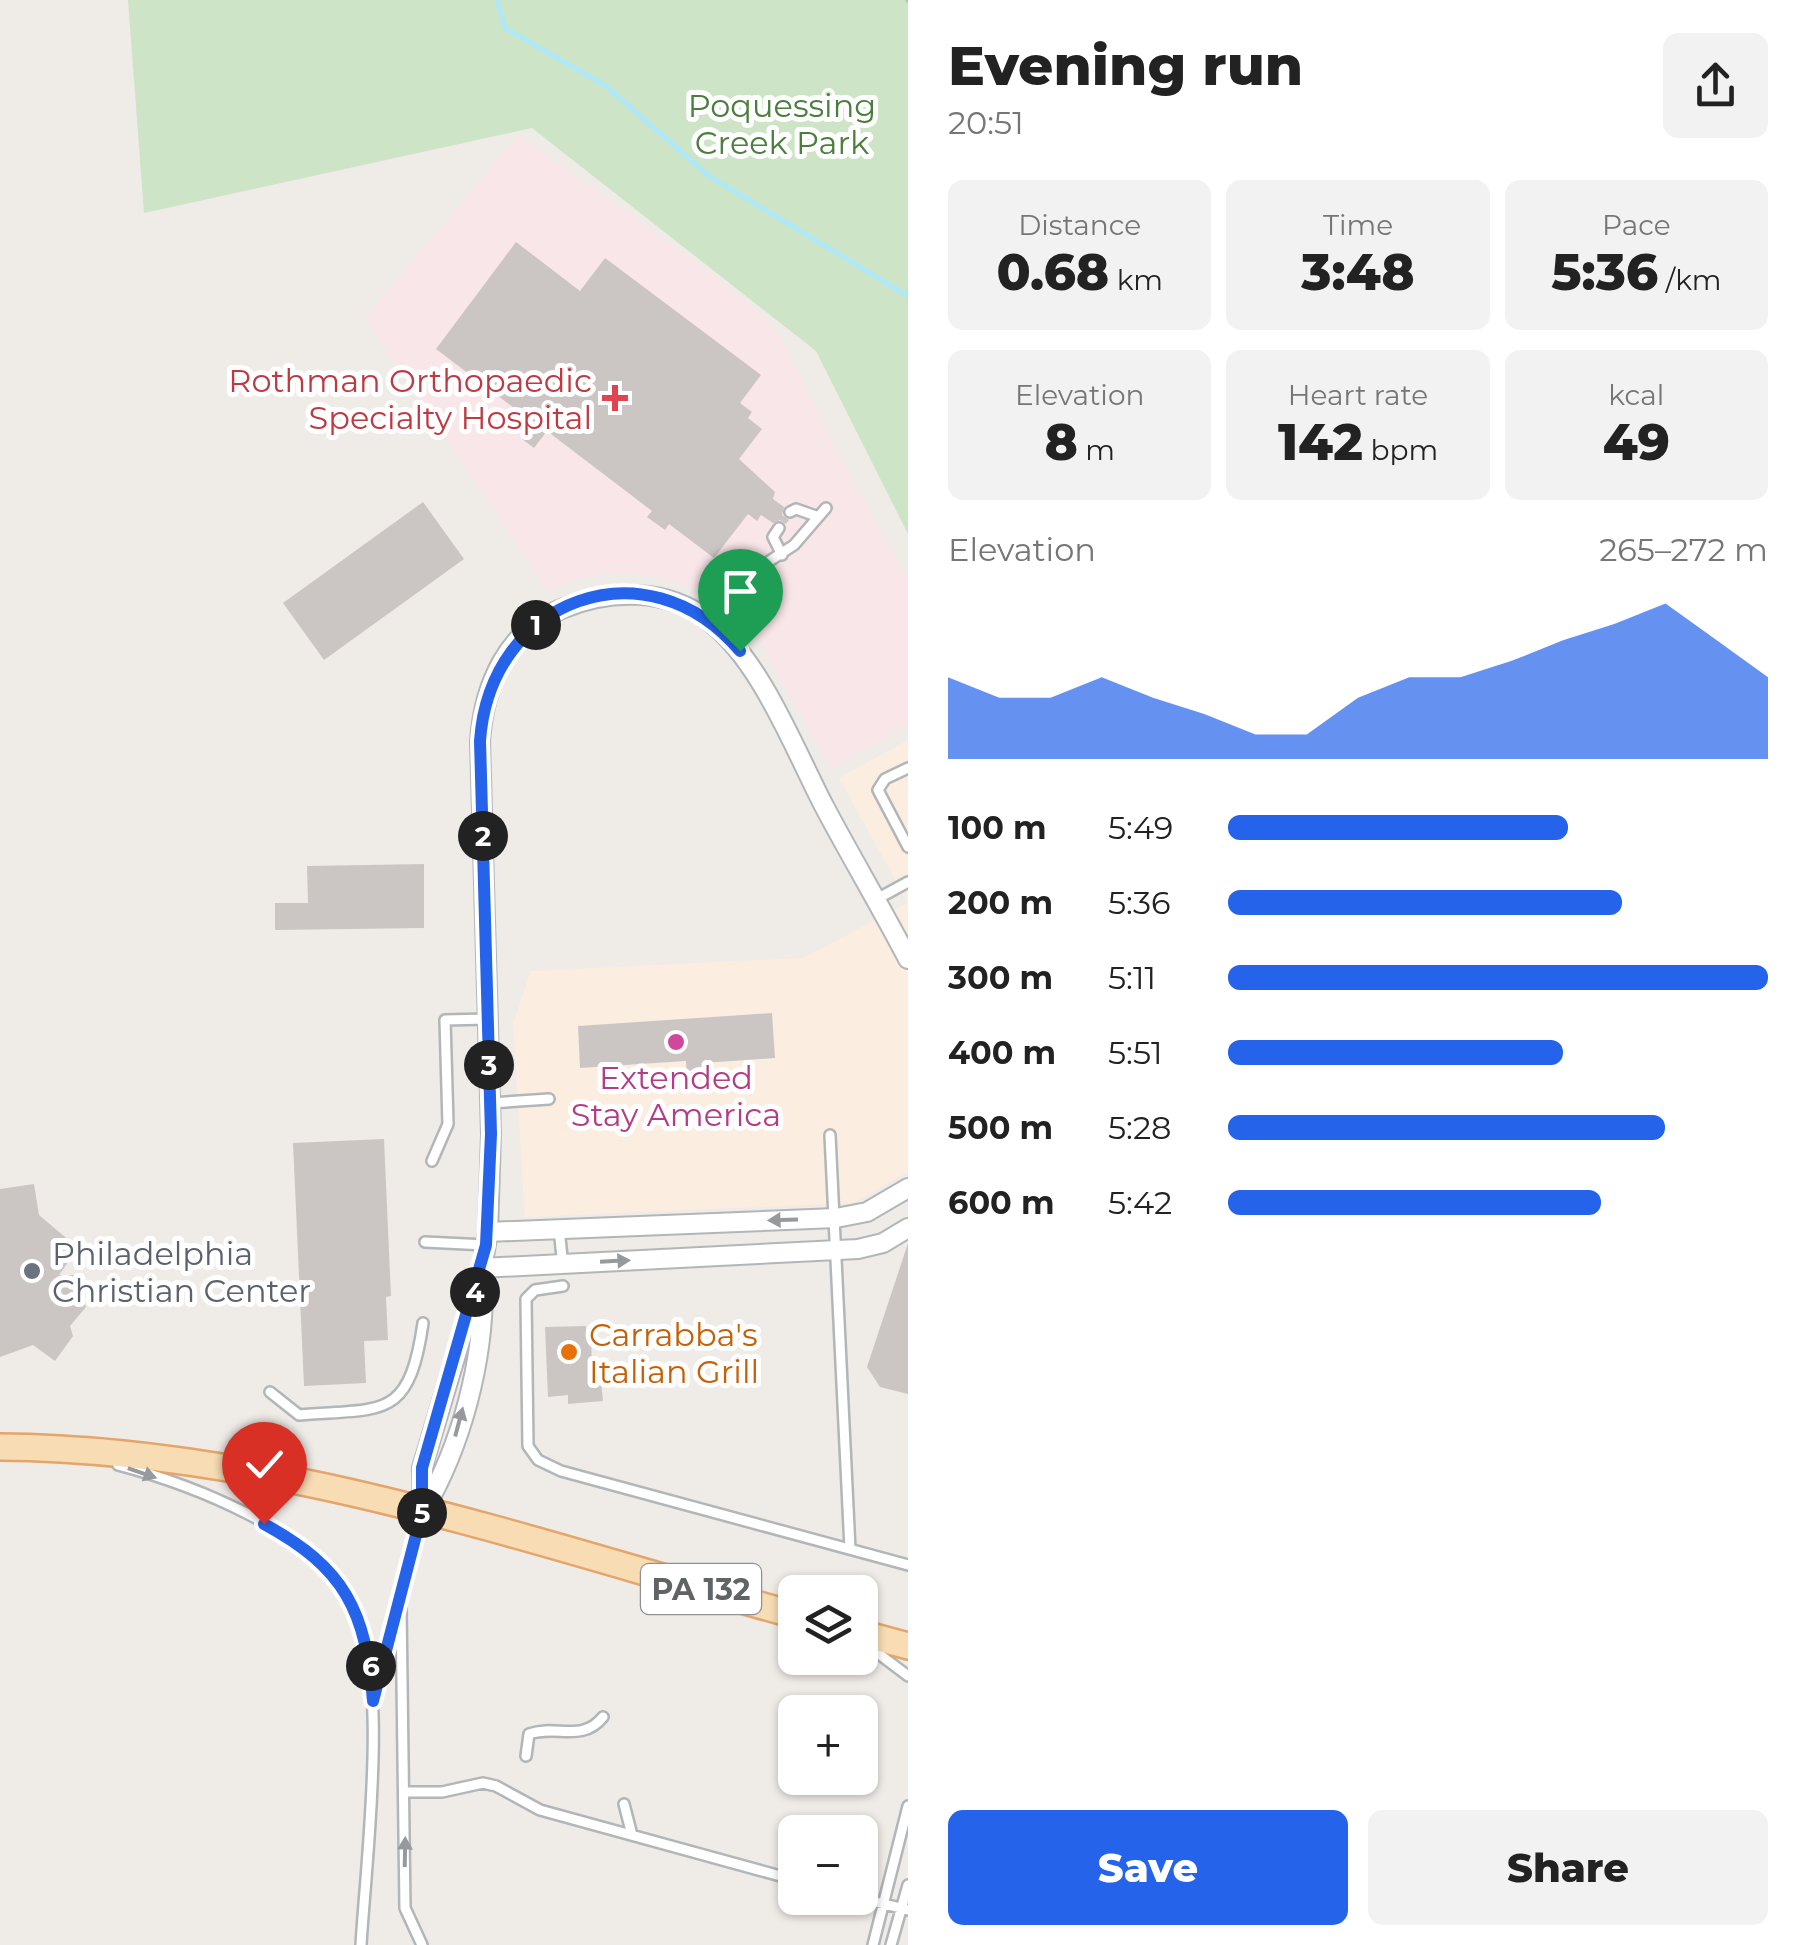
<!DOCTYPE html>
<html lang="en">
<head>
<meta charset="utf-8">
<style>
  :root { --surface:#fff; --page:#f2f2f2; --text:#222; --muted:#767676; --accent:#2563eb }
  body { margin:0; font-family:Montserrat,sans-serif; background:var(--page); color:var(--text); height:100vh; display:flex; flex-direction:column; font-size:38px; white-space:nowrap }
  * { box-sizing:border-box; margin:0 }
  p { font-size:32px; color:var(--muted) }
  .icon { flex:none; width:55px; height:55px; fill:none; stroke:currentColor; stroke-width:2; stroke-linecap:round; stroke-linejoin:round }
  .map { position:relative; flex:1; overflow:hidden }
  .sheet { display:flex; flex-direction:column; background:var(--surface); width:900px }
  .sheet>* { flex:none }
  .buttons { position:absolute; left:778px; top:1575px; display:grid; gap:20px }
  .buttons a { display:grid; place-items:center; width:100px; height:100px; border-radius:15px; background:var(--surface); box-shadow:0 2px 8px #0004; font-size:50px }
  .pin { position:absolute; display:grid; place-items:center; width:85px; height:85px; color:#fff; margin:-102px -42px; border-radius:50% 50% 50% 0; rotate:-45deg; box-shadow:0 0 10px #0007 }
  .pin .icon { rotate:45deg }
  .km { position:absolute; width:50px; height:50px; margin:-25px; border-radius:50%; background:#222; color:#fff; font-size:28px; line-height:50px; text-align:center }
  .round { display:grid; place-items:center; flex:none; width:105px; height:105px; border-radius:15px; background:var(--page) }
  .overview { display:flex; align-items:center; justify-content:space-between; height:170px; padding:0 40px }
  h1 { font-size:55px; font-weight:800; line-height:75px }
  .stats { display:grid; grid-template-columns:repeat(3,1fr); gap:15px; height:170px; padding:10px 40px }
  .stats div { display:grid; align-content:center; border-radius:15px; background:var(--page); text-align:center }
  .stats b { font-size:50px; font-weight:800 }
  .stats small { font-size:28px; font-weight:400 }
  .stats p { font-size:28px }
  .chart { height:280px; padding:20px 40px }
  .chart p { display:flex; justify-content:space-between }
  .chart svg { width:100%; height:180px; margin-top:10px; fill:var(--accent); opacity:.7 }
  .button { display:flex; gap:20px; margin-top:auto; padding:20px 40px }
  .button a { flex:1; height:115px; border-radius:15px; background:var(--accent); color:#fff; font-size:40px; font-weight:800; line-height:115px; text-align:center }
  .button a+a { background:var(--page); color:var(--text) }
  ul { padding:0 40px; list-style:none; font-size:32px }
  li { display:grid; grid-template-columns:160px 120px 1fr; align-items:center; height:75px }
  li i { height:25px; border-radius:12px; background:var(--accent) }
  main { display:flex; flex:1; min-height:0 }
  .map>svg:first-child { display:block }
  .commercial { fill:#fbeee0 }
  .medical { fill:#f9e6e9 }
  .green { fill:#cee4c6 }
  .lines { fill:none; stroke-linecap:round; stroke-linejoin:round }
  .stream { stroke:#afe9f7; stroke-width:5 }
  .building { fill:#cbc6c4 }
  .service-casing { stroke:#b2b6b8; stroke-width:14 }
  .minor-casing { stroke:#b2b6b8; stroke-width:22 }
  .primary-casing { stroke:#e4a56b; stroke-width:30 }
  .path { stroke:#a8d0a9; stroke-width:2.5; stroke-dasharray:10 5; stroke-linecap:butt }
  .service { stroke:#fff; stroke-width:9 }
  .minor { stroke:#fff; stroke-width:18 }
  .primary { stroke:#f7dcb4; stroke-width:25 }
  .oneway { fill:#979a9c }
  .route-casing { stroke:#fff; stroke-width:20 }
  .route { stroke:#2563eb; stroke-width:12 }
  .health-dot { fill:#e0444e; stroke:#fff; stroke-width:4 }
  .hotel-dot { fill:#d1479c; stroke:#fff; stroke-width:4 }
  .worship-dot { fill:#6b7280; stroke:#fff; stroke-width:4 }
  .food-dot { fill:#e8710a; stroke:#fff; stroke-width:4 }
  .labels { text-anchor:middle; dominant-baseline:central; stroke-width:10; stroke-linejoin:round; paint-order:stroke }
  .shield { fill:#fff; stroke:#8f9294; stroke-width:2.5 }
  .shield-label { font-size:30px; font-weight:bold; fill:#5f6466 }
  .park-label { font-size:32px; fill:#4a7e3d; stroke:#fff }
  .health-label { font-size:32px; fill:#be3a42; stroke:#fff; text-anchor:end }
  .hotel-label { font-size:32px; fill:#b23c85; stroke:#fff }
  .worship-label { font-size:32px; fill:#5b616d; stroke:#fff; text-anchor:start }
  .food-label { font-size:32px; fill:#c56008; stroke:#fff; text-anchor:start }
</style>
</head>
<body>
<main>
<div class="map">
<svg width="908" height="1945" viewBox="0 0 908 1945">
  <rect width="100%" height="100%" fill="#efebe7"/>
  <!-- commercial -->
  <path class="commercial" d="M908,740V1172L853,1203L525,1217L513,1024L531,971L803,958L908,903L839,778Z"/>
  <!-- medical -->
  <path class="medical" d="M519,135L726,284L762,315L784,343L837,453L908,580V725L831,769L760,640L737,613L709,592L647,574H605L572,581L549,593L365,318Z"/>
  <!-- green -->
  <path class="green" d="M128,0H908V534L816,351L532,128L144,213Z"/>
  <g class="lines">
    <!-- stream -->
    <path class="stream" d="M497,0L505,28L606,86L709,176L908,296"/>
  </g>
  <!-- building -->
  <path class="building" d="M516,242L580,291L605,258L761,375L740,403L752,412L748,418L762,429L739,459L775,492L773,499L784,507L782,515L789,520L786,524L780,520L773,523L761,515L757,521L748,514L714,558L669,524L665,530L647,517L652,511L547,431L534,448L522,439L534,423L436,349Z
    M423,502L464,559L324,660L283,603Z
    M424,864V928L275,930V903H308L307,866Z
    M772,1013L775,1058L703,1063L704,1079L687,1080L686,1061L580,1068L578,1026Z
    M384,1139L391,1296L386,1297L388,1340L364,1341L366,1383L304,1386L293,1143Z
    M34,1184L39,1215L78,1248L59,1275H74L86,1307L70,1326L73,1336L55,1361L33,1345L0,1357V1189Z
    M908,1243V1394L880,1387L867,1367Z
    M586,1326V1333L591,1332L592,1372H600L603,1401L568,1404V1395L548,1397L545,1327Z"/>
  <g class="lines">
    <defs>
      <path id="service" d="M790,512L796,509L816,516
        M779,528L773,537L782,555
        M709,621L742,579L794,545L826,508
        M908,768L885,779L878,790L908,847
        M875,900L908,882
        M490,1103L549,1099
        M830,1135L850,1549
        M432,1161L448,1124L445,1020L487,1019
        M559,1229L563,1266
        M425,1242L486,1245
        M563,1286L535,1290L526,1299L528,1446L538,1460L561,1471L908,1565
        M270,1392L299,1415C383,1408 409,1421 423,1323
        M118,1465C190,1484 313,1531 351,1599C391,1671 366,1858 361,1945
        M401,1607L405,1908L422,1945
        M867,1645L908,1676
        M375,1693L422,1515
        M526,1756L529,1734C556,1724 582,1743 603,1717
        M406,1792H442L483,1783L496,1786L540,1810L795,1880
        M624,1804L632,1835
        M860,1898L908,1910
        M873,1945L908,1806
        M891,1945L908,1885"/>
      <path id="minor" d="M488,1232L836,1218L867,1212L908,1188
        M482,1268L858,1249L883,1243L908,1228
        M423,1511C462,1445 484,1360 483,1284
        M423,1512L422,1468L482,1268L488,1232L491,1134L480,741C484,685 507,630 564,608C610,589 667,588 708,620C760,659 794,748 824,806C851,857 881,907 908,959"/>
      <path id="primary" d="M0,1447C273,1449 534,1543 795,1615
        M860,1633L908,1646"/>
    </defs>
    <!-- service casing -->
    <use href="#service" class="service-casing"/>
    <!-- minor casing -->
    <use href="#minor" class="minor-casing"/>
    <!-- primary casing -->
    <use href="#primary" class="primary-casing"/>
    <!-- path -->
    <path class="path" d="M906,0L908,2"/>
    <!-- service -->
    <use href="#service" class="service"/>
    <!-- minor -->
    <use href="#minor" class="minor"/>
    <!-- primary -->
    <use href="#primary" class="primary"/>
  </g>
  <!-- one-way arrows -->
  <defs><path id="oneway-solid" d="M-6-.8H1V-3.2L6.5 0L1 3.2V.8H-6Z" transform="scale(2.5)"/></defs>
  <g class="oneway">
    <use href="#oneway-solid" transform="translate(783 1220) rotate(178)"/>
    <use href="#oneway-solid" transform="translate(615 1261) rotate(-3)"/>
    <use href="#oneway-solid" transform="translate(459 1422) rotate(-75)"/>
    <use href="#oneway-solid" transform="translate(142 1473) rotate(19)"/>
    <use href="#oneway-solid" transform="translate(405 1852) rotate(-89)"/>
  </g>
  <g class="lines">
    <defs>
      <path id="route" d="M264,1524C345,1568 366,1611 373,1701L422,1512V1468L486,1245L491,1134L480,741C490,598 647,541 740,651"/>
    </defs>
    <!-- route casing -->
    <use href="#route" class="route-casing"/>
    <!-- route -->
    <use href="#route" class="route"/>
  </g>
  <!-- markers -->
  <path class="health-dot" d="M610 383h10v10h10v10h-10v10h-10v-10h-10v-10h10z"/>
  <circle class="hotel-dot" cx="676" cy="1042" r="10"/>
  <circle class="worship-dot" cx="32" cy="1271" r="10"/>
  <circle class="food-dot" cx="569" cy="1352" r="10"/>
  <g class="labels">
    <!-- shield labels -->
    <rect class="shield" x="641" y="1564" width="120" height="50" rx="8"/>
    <g class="shield-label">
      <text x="701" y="1589">PA 132</text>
    </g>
    <!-- park labels -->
    <g class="park-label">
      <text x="782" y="105">Poquessing<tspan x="782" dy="37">Creek Park</tspan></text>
    </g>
    <!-- health labels -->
    <g class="health-label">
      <text x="592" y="380">Rothman Orthopaedic<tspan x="592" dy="37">Specialty Hospital</tspan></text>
    </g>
    <!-- hotel labels -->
    <g class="hotel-label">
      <text x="676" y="1077">Extended<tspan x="676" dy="37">Stay America</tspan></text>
    </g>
    <!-- worship labels -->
    <g class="worship-label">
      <text x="52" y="1253">Philadelphia<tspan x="52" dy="37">Christian Center</tspan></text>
    </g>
    <!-- food labels -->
    <g class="food-label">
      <text x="589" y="1334">Carrabba's<tspan x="589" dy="37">Italian Grill</tspan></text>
    </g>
  </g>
</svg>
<div class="buttons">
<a><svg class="icon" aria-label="layers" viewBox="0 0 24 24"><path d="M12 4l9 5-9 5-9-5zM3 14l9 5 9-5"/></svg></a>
<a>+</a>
<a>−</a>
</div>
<div class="pin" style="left:740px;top:651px;background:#1e9e55"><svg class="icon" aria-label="arrive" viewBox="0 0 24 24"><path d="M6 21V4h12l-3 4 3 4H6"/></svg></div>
<div class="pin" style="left:264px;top:1524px;background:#d93025"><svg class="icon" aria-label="check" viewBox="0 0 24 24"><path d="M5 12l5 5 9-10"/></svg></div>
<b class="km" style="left:536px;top:625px">1</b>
<b class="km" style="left:483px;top:836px">2</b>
<b class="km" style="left:489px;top:1065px">3</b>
<b class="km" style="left:475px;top:1292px">4</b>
<b class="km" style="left:422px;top:1513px">5</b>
<b class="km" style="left:371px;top:1666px">6</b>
</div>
<section class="sheet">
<div class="overview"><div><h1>Evening run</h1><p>20:51</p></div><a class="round"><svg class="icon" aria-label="share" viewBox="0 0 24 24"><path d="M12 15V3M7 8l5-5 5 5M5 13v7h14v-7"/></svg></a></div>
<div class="stats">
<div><p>Distance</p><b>0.68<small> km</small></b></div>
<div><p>Time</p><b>3:48</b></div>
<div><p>Pace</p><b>5:36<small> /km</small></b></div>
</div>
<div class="stats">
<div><p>Elevation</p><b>8<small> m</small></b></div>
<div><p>Heart rate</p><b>142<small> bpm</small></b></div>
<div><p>kcal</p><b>49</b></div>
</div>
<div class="chart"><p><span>Elevation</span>265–272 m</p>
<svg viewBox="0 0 160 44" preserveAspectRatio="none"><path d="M0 44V24L10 29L20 29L30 24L40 29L50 33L60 38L70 38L80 29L90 24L100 24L110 20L120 15L130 11L140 6L150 15L160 24V44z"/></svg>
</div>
<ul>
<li><b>100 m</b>5:49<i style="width:63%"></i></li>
<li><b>200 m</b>5:36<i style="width:73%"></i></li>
<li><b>300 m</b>5:11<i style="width:100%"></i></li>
<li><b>400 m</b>5:51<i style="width:62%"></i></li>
<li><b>500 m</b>5:28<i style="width:81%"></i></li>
<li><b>600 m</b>5:42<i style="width:69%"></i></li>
</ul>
<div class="button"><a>Save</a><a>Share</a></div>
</section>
</main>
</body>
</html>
